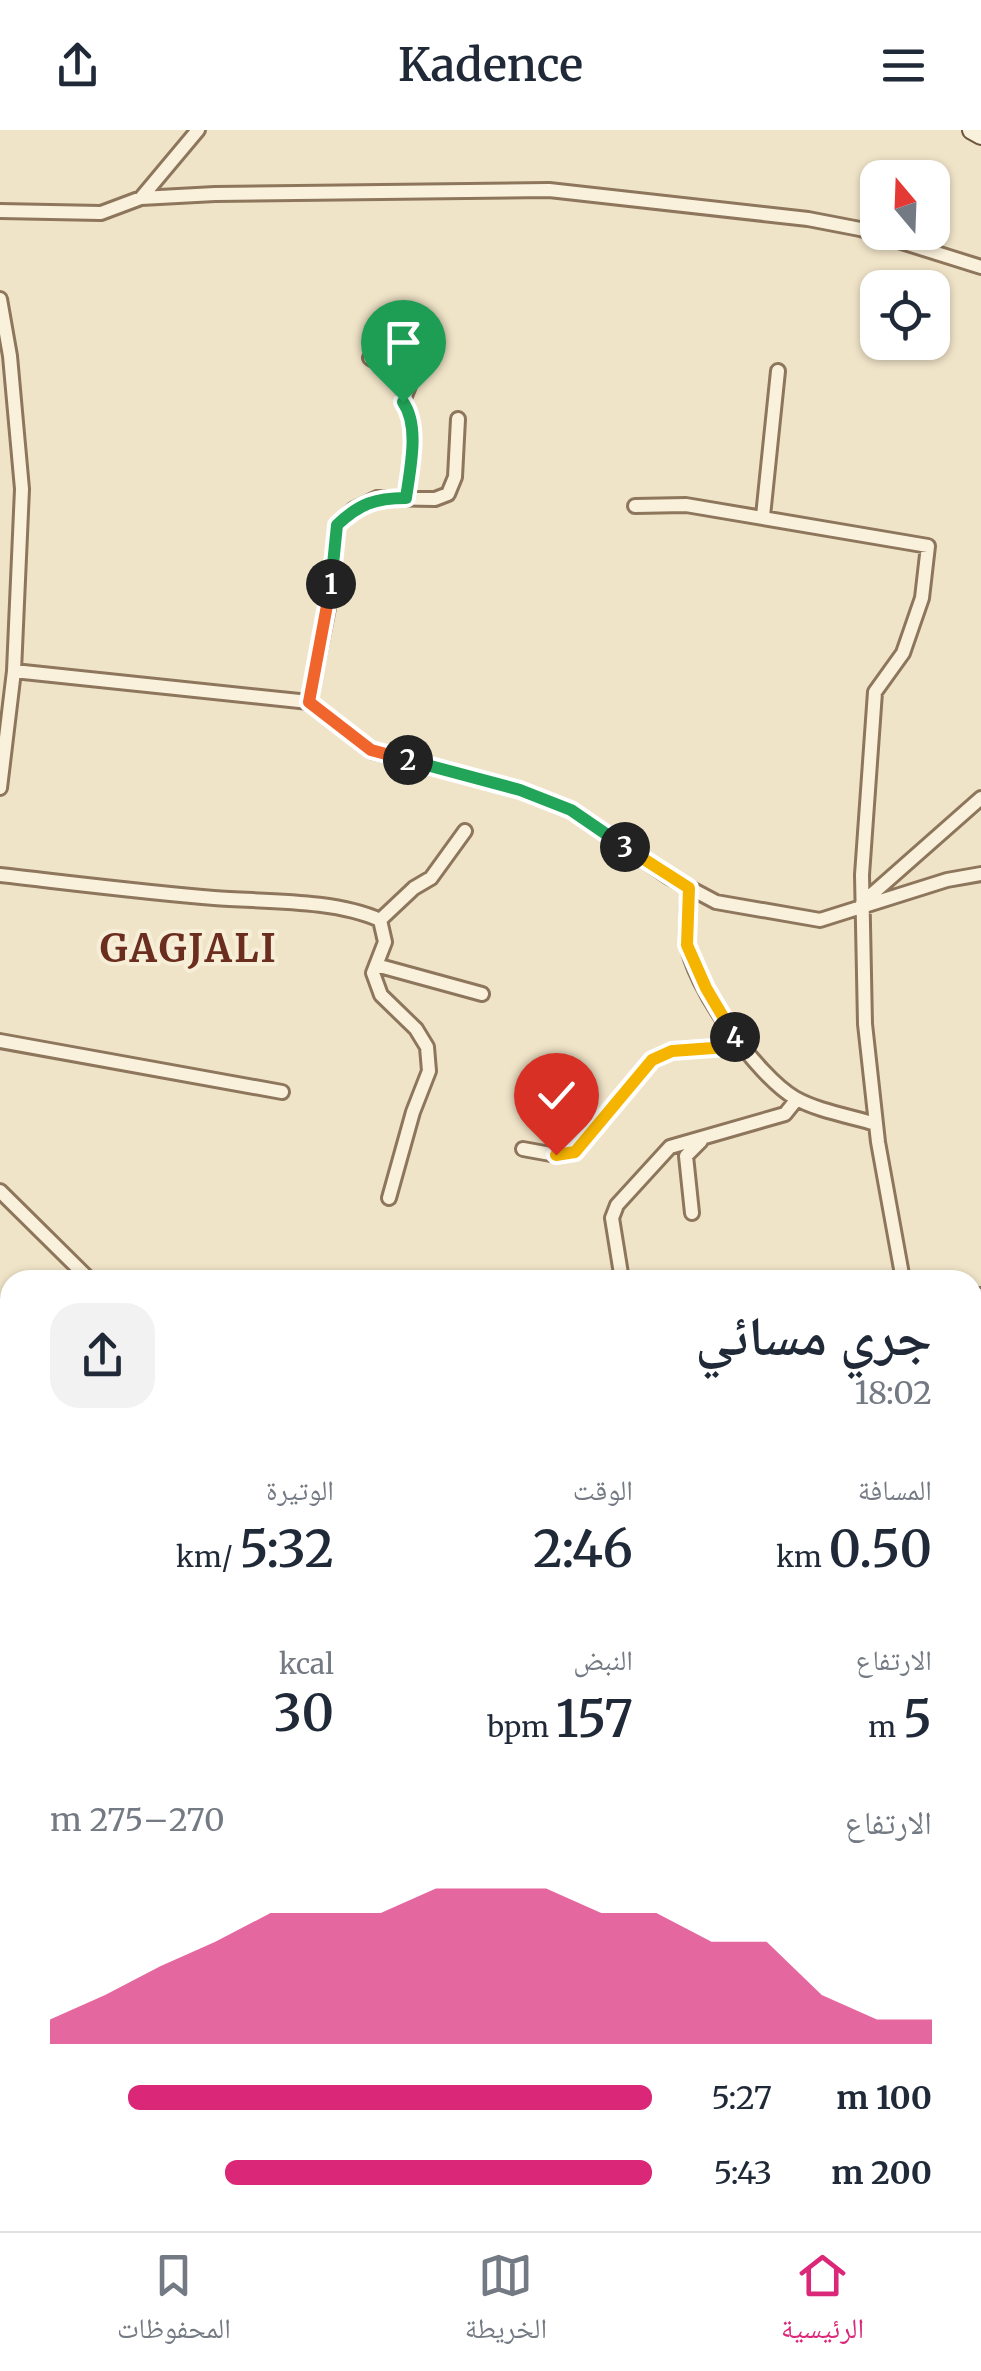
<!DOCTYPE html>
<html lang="ar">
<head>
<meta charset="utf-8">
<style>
  :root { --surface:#fff; --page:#f2f2f3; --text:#1f2937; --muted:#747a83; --line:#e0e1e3; --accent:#db2777 }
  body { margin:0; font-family:Merriweather,"Noto Naskh Arabic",serif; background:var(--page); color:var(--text); direction:rtl; height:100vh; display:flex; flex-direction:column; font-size:38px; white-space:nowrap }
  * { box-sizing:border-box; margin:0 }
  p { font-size:32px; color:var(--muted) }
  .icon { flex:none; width:55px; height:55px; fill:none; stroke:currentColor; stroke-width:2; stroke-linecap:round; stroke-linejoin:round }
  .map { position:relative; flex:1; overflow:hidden; direction:ltr }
  .details { position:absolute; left:0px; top:1140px; width:982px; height:962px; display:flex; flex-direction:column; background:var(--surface); border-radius:30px 30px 0 0; box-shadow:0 2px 8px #0004; direction:rtl }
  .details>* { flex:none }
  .needle { width:65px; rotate:341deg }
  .fabs { position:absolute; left:860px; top:30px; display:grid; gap:20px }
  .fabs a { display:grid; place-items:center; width:90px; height:90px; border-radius:20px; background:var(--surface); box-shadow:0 2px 8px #0004; font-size:50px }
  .pin { position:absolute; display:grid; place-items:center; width:85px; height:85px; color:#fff; margin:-102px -42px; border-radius:50% 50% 50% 0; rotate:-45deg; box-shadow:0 0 10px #0007 }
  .pin .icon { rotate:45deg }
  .km { position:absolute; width:50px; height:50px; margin:-25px; border-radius:50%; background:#222; color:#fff; font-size:28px; line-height:50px; text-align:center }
  .round { display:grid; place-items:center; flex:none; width:105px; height:105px; border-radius:30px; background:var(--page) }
  .headline { display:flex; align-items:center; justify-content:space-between; height:170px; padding:0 50px }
  h1 { font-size:55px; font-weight:600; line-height:75px }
  .stats { display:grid; grid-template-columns:repeat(3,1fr); gap:15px; height:170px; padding:10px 50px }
  .stats div { display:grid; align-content:center }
  .stats b { font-size:50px; font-weight:600 }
  .stats small { font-size:28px; font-weight:400 }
  .stats p { font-size:28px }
  .chart { height:280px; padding:20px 50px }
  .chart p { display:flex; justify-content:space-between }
  .chart svg { width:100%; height:180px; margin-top:10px; fill:var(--accent); opacity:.7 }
  ul { padding:0 50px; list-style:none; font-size:32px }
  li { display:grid; grid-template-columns:160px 120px 1fr; align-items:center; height:75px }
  li i { height:25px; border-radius:12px; background:var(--accent) }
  header { display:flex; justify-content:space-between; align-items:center; height:130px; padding:0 50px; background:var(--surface); font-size:45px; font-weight:600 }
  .tab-bar { display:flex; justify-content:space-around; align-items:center; height:140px; border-top:2px solid var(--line); background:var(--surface); font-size:28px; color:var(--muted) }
  .tab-bar a { display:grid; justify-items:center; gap:5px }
  .tab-bar .on { color:var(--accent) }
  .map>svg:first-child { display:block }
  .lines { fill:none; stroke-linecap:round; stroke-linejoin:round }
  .street-casing { stroke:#8d765c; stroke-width:18 }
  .secondary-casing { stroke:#6f573f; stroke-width:22 }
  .street { stroke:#faf1dc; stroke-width:12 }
  .secondary { stroke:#faf1dc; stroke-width:18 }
  .split-1-casing { stroke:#fff; stroke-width:20 }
  .split-2-casing { stroke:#fff; stroke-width:20 }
  .split-3-casing { stroke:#fff; stroke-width:20 }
  .split-4-casing { stroke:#fff; stroke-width:20 }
  .split-5-casing { stroke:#fff; stroke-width:20 }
  .split-1 { stroke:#22a559; stroke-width:12 }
  .split-2 { stroke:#f0652b; stroke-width:12 }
  .split-3 { stroke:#22a559; stroke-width:12 }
  .split-4 { stroke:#f5b400; stroke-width:12 }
  .split-5 { stroke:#f5b400; stroke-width:12 }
  .labels { text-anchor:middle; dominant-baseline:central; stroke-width:8; stroke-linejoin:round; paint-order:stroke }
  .district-label { font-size:38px; font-weight:bold; letter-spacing:2.5px; fill:#6b2e1e; stroke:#f7eed8 }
</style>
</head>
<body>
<header><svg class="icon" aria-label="menu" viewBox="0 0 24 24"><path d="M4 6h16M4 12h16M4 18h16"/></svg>Kadence<svg class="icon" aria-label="share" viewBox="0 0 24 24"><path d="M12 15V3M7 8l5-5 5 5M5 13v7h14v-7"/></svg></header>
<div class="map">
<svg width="981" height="2101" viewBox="0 0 981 2101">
  <rect width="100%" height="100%" fill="#f0e4c8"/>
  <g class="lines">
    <defs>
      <path id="street" d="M141,68L198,0
        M0,81L101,83L141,68L215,64L549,60L808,89L860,99L981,137
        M0,169L10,226L22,359L14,541L0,658
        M370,228L398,244L409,256L403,271C420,296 410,339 406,368
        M635,376L686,375L928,416L922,468L903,523L875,562L862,745L865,894L878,1012L903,1150
        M763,386L778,241
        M14,541L309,572L371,621L520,660L571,680L669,747L716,772L820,790L947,750L981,744
        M309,572L330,468L337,395L354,379L377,368L435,369L448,364L455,347L458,289
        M0,745C71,753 142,762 214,768C264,772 334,769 380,790L385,812L373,843L381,865L416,899L427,917L429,941L413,982L389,1068
        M689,758C688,775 686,795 687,812C692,855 757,946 795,968C818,981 850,986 876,994
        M862,773L981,668
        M380,790L414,758L431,748L465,701
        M376,835L482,864
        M0,911L282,962
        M523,1019L556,1025L575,1021L652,931L672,921L741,916
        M0,1061L90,1150
        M692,1083L686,1026L701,1011
        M622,1150L612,1088L617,1075L670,1017L785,984L797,969
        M972,1165H981
        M972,1236H981
        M972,1301L981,1302
        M0,1308L10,1312
        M972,1471L981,1503
        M972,1724L981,1725
        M0,1817L10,1816
        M972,1902L981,1904
        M0,2014L10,2011"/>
      <path id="secondary" d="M972,0L981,5
        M972,1964L981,1951
        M878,2101L884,2092"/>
    </defs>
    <!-- street casing -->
    <use href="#street" class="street-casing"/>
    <!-- secondary casing -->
    <use href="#secondary" class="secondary-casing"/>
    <!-- street -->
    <use href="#street" class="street"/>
    <!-- secondary -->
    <use href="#secondary" class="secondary"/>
  </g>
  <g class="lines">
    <defs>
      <path id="split-1" d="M331,454L337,395C359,374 375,368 406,368C410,339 420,296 403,272"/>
      <path id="split-2" d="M331,454L309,572L371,620L408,630"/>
      <path id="split-3" d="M408,630L520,660L571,680L625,717"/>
      <path id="split-4" d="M625,717L689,758L687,815L706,858L735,907"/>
      <path id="split-5" d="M556,1025L575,1022L652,930L672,921L741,916L735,907"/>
    </defs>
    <!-- split-1 casing -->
    <use href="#split-1" class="split-1-casing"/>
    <!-- split-2 casing -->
    <use href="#split-2" class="split-2-casing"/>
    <!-- split-3 casing -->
    <use href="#split-3" class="split-3-casing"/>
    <!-- split-4 casing -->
    <use href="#split-4" class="split-4-casing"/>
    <!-- split-5 casing -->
    <use href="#split-5" class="split-5-casing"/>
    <!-- split-1 -->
    <use href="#split-1" class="split-1"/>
    <!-- split-2 -->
    <use href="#split-2" class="split-2"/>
    <!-- split-3 -->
    <use href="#split-3" class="split-3"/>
    <!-- split-4 -->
    <use href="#split-4" class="split-4"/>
    <!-- split-5 -->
    <use href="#split-5" class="split-5"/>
  </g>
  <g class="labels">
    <!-- district labels -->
    <g class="district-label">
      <text x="189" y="818">GAGJALI</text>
    </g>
  </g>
</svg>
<div class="fabs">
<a><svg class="needle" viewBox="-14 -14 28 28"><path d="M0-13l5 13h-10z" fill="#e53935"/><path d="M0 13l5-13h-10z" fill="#747a83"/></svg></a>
<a><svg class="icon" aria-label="locate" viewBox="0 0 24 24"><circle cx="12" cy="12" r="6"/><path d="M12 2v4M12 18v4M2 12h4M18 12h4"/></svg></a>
</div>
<div class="pin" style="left:403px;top:272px;background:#1e9e55"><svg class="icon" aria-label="arrive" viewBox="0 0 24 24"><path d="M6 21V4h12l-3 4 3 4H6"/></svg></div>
<div class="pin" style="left:556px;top:1025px;background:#d93025"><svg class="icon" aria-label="check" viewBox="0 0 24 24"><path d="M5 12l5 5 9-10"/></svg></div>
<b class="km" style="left:331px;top:454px">1</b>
<b class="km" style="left:408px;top:630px">2</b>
<b class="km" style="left:625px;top:717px">3</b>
<b class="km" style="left:735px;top:907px">4</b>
<section class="details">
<div class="headline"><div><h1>جري مسائي</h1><p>18:02</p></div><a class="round"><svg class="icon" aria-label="share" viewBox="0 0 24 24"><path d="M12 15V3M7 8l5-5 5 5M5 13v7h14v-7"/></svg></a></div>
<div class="stats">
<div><p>المسافة</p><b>0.50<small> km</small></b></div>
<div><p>الوقت</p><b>2:46</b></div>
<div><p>الوتيرة</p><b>5:32<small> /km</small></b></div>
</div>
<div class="stats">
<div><p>الارتفاع</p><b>5<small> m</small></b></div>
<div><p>النبض</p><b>157<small> bpm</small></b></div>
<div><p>kcal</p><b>30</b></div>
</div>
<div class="chart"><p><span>الارتفاع</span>270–275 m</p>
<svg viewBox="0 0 160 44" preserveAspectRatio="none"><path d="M0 44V38L10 32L20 25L30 19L40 12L50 12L60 12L70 6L80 6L90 6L100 12L110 12L120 19L130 19L140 32L150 38L160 38V44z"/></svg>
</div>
<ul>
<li><b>100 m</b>5:27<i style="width:87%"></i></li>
<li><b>200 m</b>5:43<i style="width:71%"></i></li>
</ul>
</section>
</div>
<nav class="tab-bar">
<a class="on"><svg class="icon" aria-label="home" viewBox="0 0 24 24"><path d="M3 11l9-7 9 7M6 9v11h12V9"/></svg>الرئيسية</a>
<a><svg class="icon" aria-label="map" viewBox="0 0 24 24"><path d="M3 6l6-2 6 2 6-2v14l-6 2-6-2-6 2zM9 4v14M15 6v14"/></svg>الخريطة</a>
<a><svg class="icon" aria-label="saved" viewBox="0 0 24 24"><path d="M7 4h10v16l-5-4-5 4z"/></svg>المحفوظات</a>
</nav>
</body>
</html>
